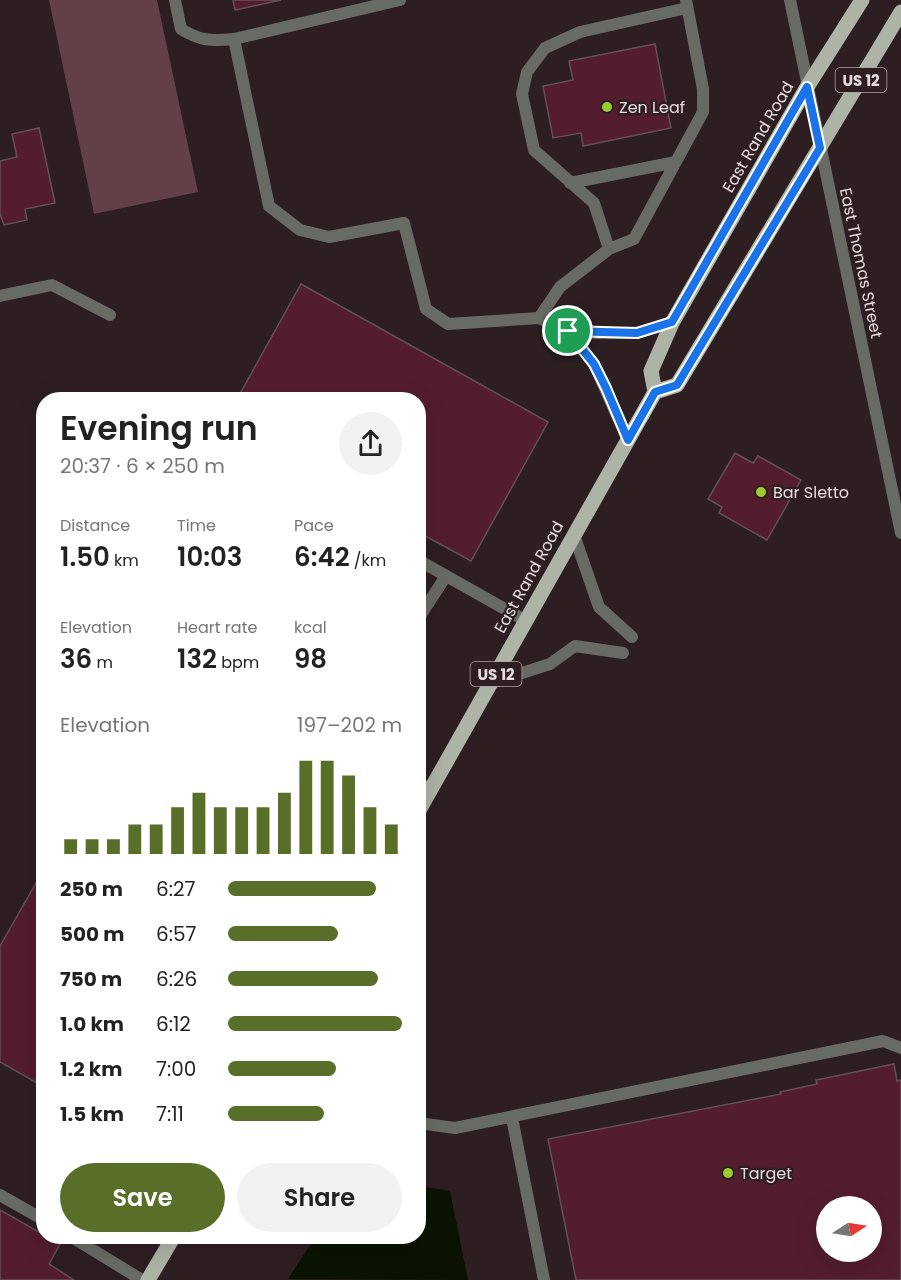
<!DOCTYPE html>
<html lang="en">
<head>
<meta charset="utf-8">
<style>
  :root { --surface:#fff; --page:#f2f2f2; --text:#222; --muted:#767676; --accent:#596e28 }
  body { margin:0; font-family:Poppins,sans-serif; background:var(--page); color:var(--text); height:100vh; display:flex; flex-direction:column; font-size:22px; white-space:nowrap }
  * { box-sizing:border-box; margin:0 }
  p { font-size:20px; color:var(--muted) }
  .icon { flex:none; width:33px; height:33px; fill:none; stroke:currentColor; stroke-width:2; stroke-linecap:round; stroke-linejoin:round }
  .map { position:relative; flex:1; overflow:hidden }
  .details { position:absolute; left:36px; top:392px; width:390px; height:852px; display:flex; flex-direction:column; background:var(--surface); border-radius:24px; box-shadow:0 6px 24px #0002 }
  .details>* { flex:none }
  .needle { width:39px; rotate:78deg }
  .tools { position:absolute; left:816px; top:1196px; display:grid; gap:12px }
  .tools a { display:grid; place-items:center; width:66px; height:66px; border-radius:50%; background:var(--surface); box-shadow:0 6px 24px #0002; font-size:30px }
  .pin { position:absolute; display:grid; place-items:center; width:51px; height:51px; color:#fff; margin:-26px; border:3px solid #fff; border-radius:50%; box-shadow:0 2px 6px #0007 }
  .round { display:grid; place-items:center; flex:none; width:63px; height:63px; border-radius:32px; background:var(--page) }
  .head { display:flex; align-items:center; justify-content:space-between; height:102px; padding:0 24px }
  h1 { font-size:33px; font-weight:600; line-height:45px }
  .metrics { display:grid; grid-template-columns:repeat(3,1fr); gap:9px; height:102px; padding:6px 24px }
  .metrics div { display:grid; align-content:center }
  .metrics b { font-size:26px; font-weight:600 }
  .metrics small { font-size:16px; font-weight:400 }
  .metrics p { font-size:16px }
  .chart { height:168px; padding:12px 24px }
  .chart p { display:flex; justify-content:space-between }
  .chart svg { width:100%; height:108px; margin-top:6px; stroke:var(--accent); stroke-width:6 }
  .action { display:flex; gap:12px; margin-top:auto; padding:12px 24px }
  .action a { flex:1; height:69px; border-radius:36px; background:var(--accent); color:#fff; font-size:24px; font-weight:600; line-height:69px; text-align:center }
  .action a+a { background:var(--page); color:var(--text) }
  ul { padding:0 24px; list-style:none; font-size:20px }
  li { display:grid; grid-template-columns:96px 72px 1fr; align-items:center; height:45px }
  li i { height:15px; border-radius:8px; background:var(--accent) }
  .map>svg:first-child { display:block }
  .green { fill:#633f47 }
  .water { fill:#0b1300 }
  .building { fill:#531d2d; stroke:#625054; stroke-width:1.5; fill-rule:evenodd }
  .lines { fill:none; stroke-linecap:round; stroke-linejoin:round }
  .service { stroke:#686b64; stroke-width:12 }
  .minor { stroke:#686b64; stroke-width:12 }
  .tertiary { stroke:#686b64; stroke-width:12 }
  .primary { stroke:#adb3a5; stroke-width:15 }
  .route-casing { stroke:#fff; stroke-width:12 }
  .route { stroke:#1a73e8; stroke-width:8 }
  .poi-dot { fill:#9dca30; stroke:#2d1e22; stroke-width:2 }
  .labels { text-anchor:middle; dominant-baseline:central; stroke-width:4.5; stroke-linejoin:round; paint-order:stroke }
  .shield { fill:#2d1e22; stroke:#afa3a6; stroke-width:1.5 }
  .shield-label { font-size:15px; font-weight:bold; fill:#e7dcde }
  .poi-label { font-size:16px; fill:#e7dcde; stroke:#2d1e22; text-anchor:start }
  .street-label { font-size:16px; fill:#e7dcde; stroke:#2d1e22 }
</style>
</head>
<body>
<div class="map">
<svg width="901" height="1280" viewBox="0 0 901 1280">
  <rect width="100%" height="100%" fill="#2d1e22"/>
  <!-- green -->
  <path class="green" d="M49,0H157L198,192L94,214Z"/>
  <!-- water -->
  <path class="water" d="M419,1186L450,1191L468,1280L288,1279L316,1236H418Z"/>
  <!-- building -->
  <path class="building" d="M233,0H281L235,10Z
    M655,44L671,128L583,146L581,133L553,138L543,86L573,80L569,61Z
    M39,128L55,203L25,209L27,220L4,225L0,214V161L17,157L12,134Z
    M301,284L548,422L471,561L418,532V399H237Z
    M735,453L753,463L758,456L801,480L767,540L719,513L722,507L708,499Z
    M44,869V1087L0,1062V946Z
    M894,1064L897,1081L901,1080V1280H576L548,1139L781,1094L780,1092L817,1084L816,1080ZM826,1206H872V1251H826Z
    M0,1210L60,1244L49,1264L74,1280H0Z"/>
  <g class="lines">
    <!-- service -->
    <path class="service" d="M175,0L181,29C200,41 211,41 234,39L400,0
      M234,39L269,206L300,230L329,237L404,223L426,309L448,324L539,318L560,287L609,249L634,239L703,112V89L686,0
      M570,183L676,162
      M609,249L594,203L534,150L522,94L527,72L545,48L580,32L687,8
      M539,318L568,331L597,333H637L672,323
      M568,331L594,364L628,440
      M574,535L599,607L632,637
      M418,560L526,621
      M418,619L446,576
      M491,683L550,664L575,646L623,653
      M418,783L432,789
      M512,1118L544,1280
      M418,1123L455,1128L883,1041L901,1048
      M0,1195L44,1220
      M70,1236L142,1280"/>
    <!-- minor -->
    <path class="minor" d="M0,296L52,285L110,315"/>
    <!-- tertiary -->
    <path class="tertiary" d="M790,0L901,533"/>
    <!-- primary -->
    <path class="primary" d="M655,392L677,385L901,12
      M418,812L655,392L651,371L672,323L807,87L862,0
      M148,1280L174,1236"/>
  </g>
  <g class="lines">
    <defs>
      <path id="route" d="M807,87L820,148L677,385L655,392L628,440L606,388L594,364L568,331L637,333L672,322Z"/>
    </defs>
    <!-- route casing -->
    <use href="#route" class="route-casing"/>
    <!-- route -->
    <use href="#route" class="route"/>
  </g>
  <!-- markers -->
  <g class="poi-dot">
    <circle cx="607" cy="107" r="6"/>
    <circle cx="761" cy="492" r="6"/>
    <circle cx="728" cy="1173" r="6"/>
  </g>
  <g class="labels">
    <!-- shield labels -->
    <g class="shield">
      <rect x="835.5" y="68" width="51" height="24" rx="4.5"/>
      <rect x="470.5" y="662" width="51" height="24" rx="4.5"/>
    </g>
    <g class="shield-label">
      <text x="861" y="80">US 12</text>
      <text x="496" y="674">US 12</text>
    </g>
    <!-- poi labels -->
    <g class="poi-label">
      <text x="619" y="107">Zen Leaf</text>
      <text x="773" y="492">Bar Sletto</text>
      <text x="740" y="1173">Target</text>
    </g>
    <!-- street labels -->
    <g class="street-label">
      <text transform="translate(758 137) rotate(-60)">East Rand Road</text>
      <text transform="translate(861 263) rotate(78)">East Thomas Street</text>
      <text transform="translate(529 577) rotate(-61)">East Rand Road</text>
    </g>
  </g>
</svg>
<div class="tools">
<a><svg class="needle" viewBox="-14 -14 28 28"><path d="M0-13l5 13h-10z" fill="#e53935"/><path d="M0 13l5-13h-10z" fill="#767676"/></svg></a>
</div>
<div class="pin" style="left:568px;top:331px;background:#1e9e55"><svg class="icon" aria-label="arrive" viewBox="0 0 24 24"><path d="M6 21V4h12l-3 4 3 4H6"/></svg></div>
<section class="details">
<div class="head"><div><h1>Evening run</h1><p>20:37 · 6 × 250 m</p></div><a class="round"><svg class="icon" aria-label="share" viewBox="0 0 24 24"><path d="M12 15V3M7 8l5-5 5 5M5 13v7h14v-7"/></svg></a></div>
<div class="metrics">
<div><p>Distance</p><b>1.50<small> km</small></b></div>
<div><p>Time</p><b>10:03</b></div>
<div><p>Pace</p><b>6:42<small> /km</small></b></div>
</div>
<div class="metrics">
<div><p>Elevation</p><b>36<small> m</small></b></div>
<div><p>Heart rate</p><b>132<small> bpm</small></b></div>
<div><p>kcal</p><b>98</b></div>
</div>
<div class="chart"><p><span>Elevation</span>197–202 m</p>
<svg viewBox="0 0 160 44" preserveAspectRatio="none"><path d="M5 44V38M15 44V38M25 44V38M35 44V32M45 44V32M55 44V25M65 44V19M75 44V25M85 44V25M95 44V25M105 44V19M115 44V6M125 44V6M135 44V12M145 44V25M155 44V32"/></svg>
</div>
<ul>
<li><b>250 m</b>6:27<i style="width:85%"></i></li>
<li><b>500 m</b>6:57<i style="width:63%"></i></li>
<li><b>750 m</b>6:26<i style="width:86%"></i></li>
<li><b>1.0 km</b>6:12<i style="width:100%"></i></li>
<li><b>1.2 km</b>7:00<i style="width:62%"></i></li>
<li><b>1.5 km</b>7:11<i style="width:55%"></i></li>
</ul>
<div class="action"><a>Save</a><a>Share</a></div>
</section>
</div>
</body>
</html>
